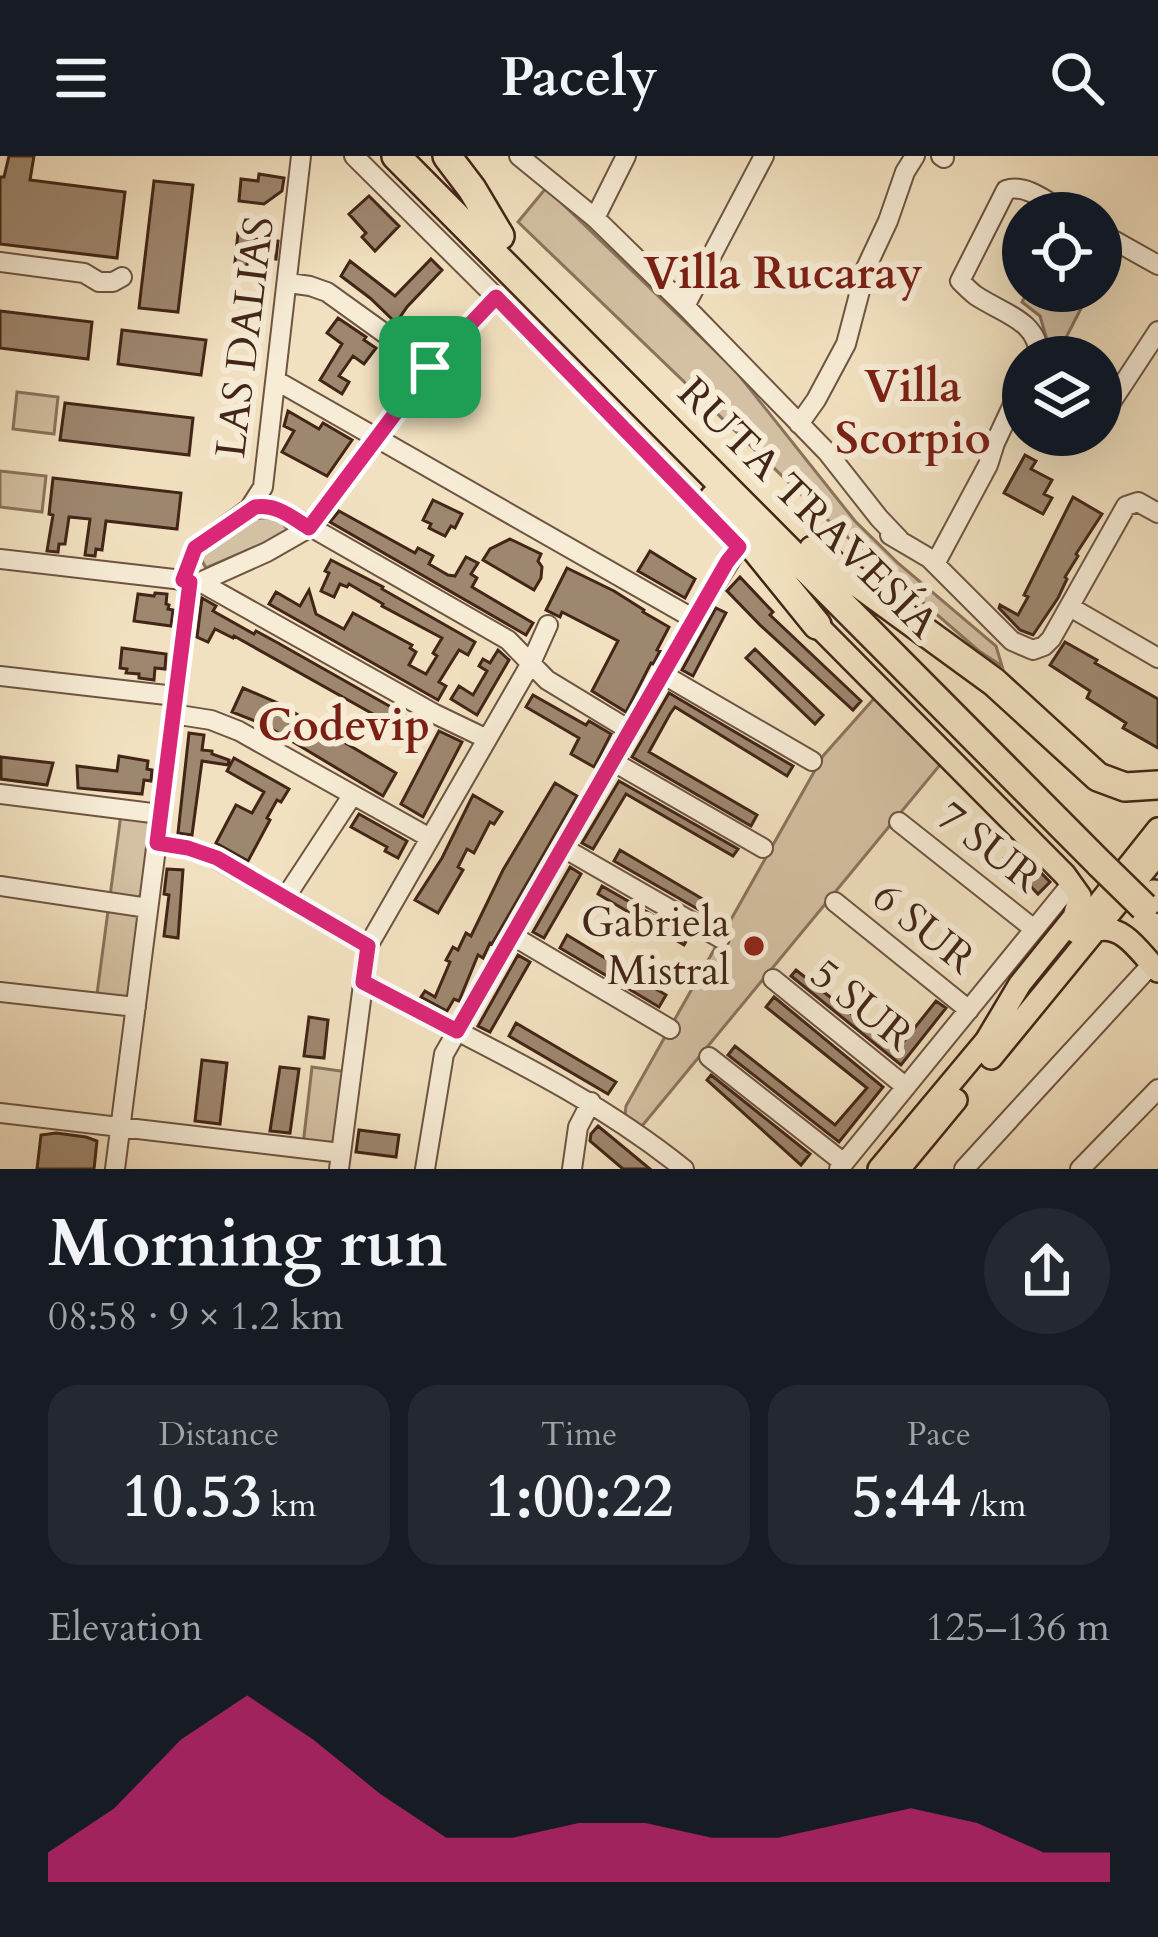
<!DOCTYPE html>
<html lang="en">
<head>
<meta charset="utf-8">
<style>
  :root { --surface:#171b24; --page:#242831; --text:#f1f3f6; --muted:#9ea1a6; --accent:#db2777 }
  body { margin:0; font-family:Cardo,serif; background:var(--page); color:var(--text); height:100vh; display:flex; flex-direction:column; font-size:45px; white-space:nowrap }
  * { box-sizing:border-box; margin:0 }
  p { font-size:39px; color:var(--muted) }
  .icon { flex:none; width:66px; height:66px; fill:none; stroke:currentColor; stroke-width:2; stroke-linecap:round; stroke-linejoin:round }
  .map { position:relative; height:1013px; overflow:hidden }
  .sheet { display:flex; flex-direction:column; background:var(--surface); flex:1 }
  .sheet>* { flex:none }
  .tools { position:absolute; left:1002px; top:36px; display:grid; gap:24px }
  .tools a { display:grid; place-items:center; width:120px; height:120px; border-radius:50%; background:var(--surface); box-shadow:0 12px 48px #0002; font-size:60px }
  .pin { position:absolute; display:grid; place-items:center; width:102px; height:102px; color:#fff; margin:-51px; border-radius:24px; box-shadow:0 6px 18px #0006 }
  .round { display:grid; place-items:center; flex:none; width:126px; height:126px; border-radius:63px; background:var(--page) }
  .summary { display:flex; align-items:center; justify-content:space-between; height:204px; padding:0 48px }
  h1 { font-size:66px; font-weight:600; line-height:90px }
  .figures { display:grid; grid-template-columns:repeat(3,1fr); gap:18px; height:204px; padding:12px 48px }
  .figures div { display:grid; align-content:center; border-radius:30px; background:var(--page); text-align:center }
  .figures b { font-size:60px; font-weight:600 }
  .figures small { font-size:33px; font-weight:400 }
  .figures p { font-size:33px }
  .chart { height:336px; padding:24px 48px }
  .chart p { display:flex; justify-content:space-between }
  .chart svg { width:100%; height:216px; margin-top:12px; fill:var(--accent); opacity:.7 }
  header { display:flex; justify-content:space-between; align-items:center; height:156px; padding:0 48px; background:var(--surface); font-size:54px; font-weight:600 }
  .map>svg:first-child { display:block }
  .green { fill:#d4c1a3; stroke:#8b735d; stroke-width:3 }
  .building { fill:#9e876f; stroke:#422517; stroke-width:3 }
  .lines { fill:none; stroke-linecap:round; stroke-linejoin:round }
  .minor-casing { stroke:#6e5441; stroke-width:22 }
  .major-casing { stroke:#422517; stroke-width:26 }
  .highway-casing { stroke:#422517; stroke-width:32 }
  .minor { stroke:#f7ecd6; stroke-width:18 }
  .major { stroke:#f2e1c0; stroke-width:21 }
  .highway { stroke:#f2e1c0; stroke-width:27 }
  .highway-bridge-casing { stroke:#422517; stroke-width:32; stroke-linecap:butt }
  .highway-bridge { stroke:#f2e1c0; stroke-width:27 }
  .route-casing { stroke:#fff; stroke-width:24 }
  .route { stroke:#db2777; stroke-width:15 }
  .poi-dot { fill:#8f2418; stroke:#f7ecd6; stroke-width:4.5 }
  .labels { text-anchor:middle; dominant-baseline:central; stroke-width:12; stroke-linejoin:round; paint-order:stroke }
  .street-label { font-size:42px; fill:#422517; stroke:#f7ecd6 }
  .poi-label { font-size:42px; fill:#422517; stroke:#f7ecd6; text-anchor:end }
  .neighbourhood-label { font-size:45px; font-weight:bold; fill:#7a1f14; stroke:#f7ecd6 }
</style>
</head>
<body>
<header><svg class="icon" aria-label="menu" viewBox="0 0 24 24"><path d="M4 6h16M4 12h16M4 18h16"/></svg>Pacely<svg class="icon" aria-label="search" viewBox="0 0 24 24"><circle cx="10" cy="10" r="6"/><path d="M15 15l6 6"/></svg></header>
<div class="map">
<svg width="1158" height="1013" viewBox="0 0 1158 1013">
  <rect width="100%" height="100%" fill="#f2e1c0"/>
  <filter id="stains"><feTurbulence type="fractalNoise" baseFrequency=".00167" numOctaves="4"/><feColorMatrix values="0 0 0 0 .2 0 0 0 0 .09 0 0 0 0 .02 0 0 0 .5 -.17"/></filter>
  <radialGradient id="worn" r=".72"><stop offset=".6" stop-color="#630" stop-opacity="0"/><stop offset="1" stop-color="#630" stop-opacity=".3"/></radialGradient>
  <!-- green -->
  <path class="green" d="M546,32L734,213L855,365L899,408L996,490L1002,510L979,495L832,368L518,66Z
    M1028,135H1090L1056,201H1052L1040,160L1022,146Z
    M17,236L58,241L54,278L13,273Z
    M0,315L46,320L42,356L0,351Z
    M278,361L288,375L281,380L206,412L201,403L204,394L248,363Z
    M879,537L944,604L642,970L625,959L626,950L823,600Z
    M121,658L154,662L143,745L110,740Z
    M108,755L142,760L131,842L97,838Z
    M312,911L348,916L338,994L303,989Z"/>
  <!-- building -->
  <path class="building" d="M9,0H34L30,24L125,36L117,102L0,88V21H4Z
    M259,18L284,22L282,35L264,48L239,45L241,23L258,25Z
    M154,25L193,29L178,156L139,152Z
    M369,40L399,70L375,95L362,81L366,77L349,58Z
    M238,77L255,79V83L278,85L276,103L248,100L246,117L234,116Z
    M431,103L442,114L407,151L396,167L370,142L341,120L350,105L395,140Z
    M0,155L92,166L88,203L0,192Z
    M338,162L366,181L364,184L376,192L364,208L353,200L339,220L349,226L342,238L320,224L342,188L327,177Z
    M122,174L206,184L201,219L118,208Z
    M65,247L193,262L189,299L60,284Z
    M288,255L319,273L323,267L352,284L327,320L282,296L294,275L284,270Z
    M1025,299L1036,305L1031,313L1052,324L1044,338L1052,342L1043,358L1004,337Z
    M53,322L181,337L177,373L106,365L102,394L96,393L95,400L85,399L90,363L69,361L65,388H59L58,396L47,395L53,359L49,358Z
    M1073,341L1102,358L1076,398L1078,400L1065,421L1067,423L1058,442L1033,479L1020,474L999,452L1000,449L1018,459L1028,441L1024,439Z
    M433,344L462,358L455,372L451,370L445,380L429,372L431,368L423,364Z
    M339,355L415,397L418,392L433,400L429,408L448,419L455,420L466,401L478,407L471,418L477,422L472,431L533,467L526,479L330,366Z
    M510,383L541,398L538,405L542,411L541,422L534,434L483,404L490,393Z
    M650,395L695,423L685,442L638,415Z
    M331,404L383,431L382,433L475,486L468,499L459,494L439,526L446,530L438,544L269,448L276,436L300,450L309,434L316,458L344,473L353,457L412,489L410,492L416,496L409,509L426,518L437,500L433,497L442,482L382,450L383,448L349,428L347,431L340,428L334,441L321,435L329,417L325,415Z
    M567,412L614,435L644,454L643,456L669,471L657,494L660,495L653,508L651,507L626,556L592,535L618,485L562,456L560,461L546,454Z
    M740,421L773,456L770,459L861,545L853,554L760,469L727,435Z
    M155,437L167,438L166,448L169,449L168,453L173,454L171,470L134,465L138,438L154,440Z
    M202,442L216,450L213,455L254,478L256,475L278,487L421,568L414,581L234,480L233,482L215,473L208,486L197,481Z
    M716,452L726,457L693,520L682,514Z
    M1065,486L1097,504L1095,507L1158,543V592L1123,572L1126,567L1087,542L1090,535L1050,509Z
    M122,492L166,498L165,513L155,512L154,524L139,522V518L126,517L127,513L120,512Z
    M755,493L823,559L815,568L746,502Z
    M498,494L509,504L477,559L451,543L459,530L473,539L487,515L479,510L483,503L490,507Z
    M243,532L278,547L396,617L383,640L265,569L232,556Z
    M669,537L793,610L787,620L675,551L670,558L649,596L757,659L751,670L632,601Z
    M533,539L586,569L589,565L611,578L594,611L571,598L579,582L526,551Z
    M439,575L462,586L423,661L401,648Z
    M189,577L204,579L202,594L212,595V598L229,604L228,609L202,605L192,679L178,677Z
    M119,600L148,605L147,613L152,614L151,625L144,624L142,638L78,632L77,610L117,615Z
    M1,601L53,607L47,629L1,623Z
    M234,602L289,633L281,646L277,644L267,662L270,664L248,705L216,687L236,649L252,657L264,636L227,615Z
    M619,625L738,693L733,700L626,638L593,693L582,687Z
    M555,627L577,640L492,788L490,787L483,802L478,799L459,845L454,843L447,855L421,841L425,835L435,841L450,806L446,804L453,791L458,794L466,777L471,780L503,714Z
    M473,639L502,656L494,668L490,666L474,697L467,693L458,711L463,714L438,757L415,744L442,702Z
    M359,658L407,685L398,702L385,695L387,691L351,671Z
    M1016,691L1050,726L1038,738L1004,702Z
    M620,694L706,745L701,755L614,705Z
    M570,711L581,718L544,782L533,776Z
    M167,713L183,714L178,782L164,780L169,739L164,738Z
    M602,730L689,780L684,789L598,738Z
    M567,779L666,839L659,851L560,792Z
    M518,799L530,806L490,876L478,870Z
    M796,814L897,894L936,845L946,852L901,909L791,820Z
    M774,841L883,931L839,986L728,899L735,890L835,969L867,932L766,851Z
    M309,861L328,864L324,902L304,900Z
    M516,867L616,926L608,938L509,880Z
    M202,904L227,907L220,968L195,965Z
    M280,911L299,913L290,977L270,975Z
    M711,919L810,998L801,1009L707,924Z
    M598,970L650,1013H623L590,985L591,978Z
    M359,974L399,979L396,1001L356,996Z
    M56,977L86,981L97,985L94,1013H37L41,979Z"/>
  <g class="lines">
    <defs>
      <path id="minor" d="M354,0L496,141L738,389
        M519,0L595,62L685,150L827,296L879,362L899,383
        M941,0L944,2
        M595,62L626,0
        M1101,77L1158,109
        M0,106L84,117L99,126H113L122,121
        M289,127L310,130L327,136L430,210
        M685,150L764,0
        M1039,201C1039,164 1001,157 975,139C970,135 965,130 960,125L1006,34C1026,27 1049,47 1066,57
        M277,225L694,463
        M1101,248H1110L1158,175
        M799,268L816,244L846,188L866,112L888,65L905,16L915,0
        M249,353L266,350L281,354L508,484L547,524L631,575
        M890,379L929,402L1012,485L1033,494L1044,490L1051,483L1126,350L1138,346L1158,357
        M0,403L200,426L267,396L309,372L430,210L496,141
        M935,408L988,309L995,287L1023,227
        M183,425L195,392L249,353L263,331L301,0
        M200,426L435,558L487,583
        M1070,451L1158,502
        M664,519L812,605
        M0,520L175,540
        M173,558L211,564L239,575L430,682
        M612,605L763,692
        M0,638L160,658
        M899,666L1034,773
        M157,687L188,692L208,698L368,790
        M562,691L720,782
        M0,730L148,752
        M285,742L352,640
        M835,746L969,854
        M513,780L670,873
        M773,823L906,931
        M363,826C474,886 585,933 684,1013
        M0,836L136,851
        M709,901L844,1007
        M0,957L341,997
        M115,1013L190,426
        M339,1013L368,790L531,507L548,469
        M425,1013L444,898L709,438L739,391
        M572,1013L578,971L591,946
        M839,1013L1072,727
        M964,1013L1152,808
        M1080,1013L1158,933"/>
      <path id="major" d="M817,469L1065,719L1080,740L1074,761L1020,828L986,885
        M1097,774C1124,768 1140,797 1158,815
        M1076,776L1158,673
        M991,902L1158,698
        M879,1013L995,874
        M899,1013L956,944"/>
      <path id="highway" d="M396,0L1100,708
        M447,0L472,33L500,80
        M714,342L817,469
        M813,394L994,526L1098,621L1125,631L1158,629
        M1154,738L1158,742"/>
    </defs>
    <!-- minor casing -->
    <use href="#minor" class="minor-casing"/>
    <!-- major casing -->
    <use href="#major" class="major-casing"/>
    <!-- highway casing -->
    <use href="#highway" class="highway-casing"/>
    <!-- minor -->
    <use href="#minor" class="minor"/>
    <!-- major -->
    <use href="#major" class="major"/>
    <!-- highway -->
    <use href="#highway" class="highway"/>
    <defs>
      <path id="highway-bridge" d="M1100,708L1144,751"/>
    </defs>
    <!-- highway-bridge casing -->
    <use href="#highway-bridge" class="highway-bridge-casing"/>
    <!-- highway-bridge -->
    <use href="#highway-bridge" class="highway-bridge"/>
  </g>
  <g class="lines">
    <defs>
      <path id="route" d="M496,141L739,391L727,406L457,875L363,826L368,790L217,702L188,692L157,687L190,426L183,424L195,392L255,351C277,348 291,361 309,372L430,211Z"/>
    </defs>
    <!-- route casing -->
    <use href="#route" class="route-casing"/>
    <!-- route -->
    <use href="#route" class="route"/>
  </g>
  <!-- markers -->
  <circle class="poi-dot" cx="754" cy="790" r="12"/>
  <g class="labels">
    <!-- street labels -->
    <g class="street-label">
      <text transform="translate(245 181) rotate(-83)">LAS DALIAS</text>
      <text transform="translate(808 352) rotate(45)">RUTA TRAVESÍA</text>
      <text transform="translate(989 691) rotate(38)">7 SUR</text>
      <text transform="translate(924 772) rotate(39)">6 SUR</text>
      <text transform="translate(862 849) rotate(39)">5 SUR</text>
    </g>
    <!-- poi labels -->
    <g class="poi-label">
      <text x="730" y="766">Gabriela<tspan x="730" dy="48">Mistral</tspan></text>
    </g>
    <!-- neighbourhood labels -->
    <g class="neighbourhood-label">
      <text x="783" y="117">Villa Rucaray</text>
      <text x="913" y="230">Villa<tspan x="913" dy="52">Scorpio</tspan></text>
      <text x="344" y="569">Codevip</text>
    </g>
  </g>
  <rect width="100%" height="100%" filter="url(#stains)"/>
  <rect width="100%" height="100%" fill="url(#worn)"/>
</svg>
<div class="tools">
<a><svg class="icon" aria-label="locate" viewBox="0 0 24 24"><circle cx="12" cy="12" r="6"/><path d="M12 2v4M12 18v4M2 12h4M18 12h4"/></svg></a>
<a><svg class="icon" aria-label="layers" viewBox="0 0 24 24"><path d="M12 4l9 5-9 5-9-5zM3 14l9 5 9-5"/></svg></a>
</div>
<div class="pin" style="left:430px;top:211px;background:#1e9e55"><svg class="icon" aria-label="arrive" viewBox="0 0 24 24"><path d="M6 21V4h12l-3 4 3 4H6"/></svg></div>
</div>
<section class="sheet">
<div class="summary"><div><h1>Morning run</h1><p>08:58 · 9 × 1.2 km</p></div><a class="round"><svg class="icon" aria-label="share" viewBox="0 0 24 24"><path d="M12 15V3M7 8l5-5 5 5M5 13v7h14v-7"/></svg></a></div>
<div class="figures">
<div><p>Distance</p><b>10.53<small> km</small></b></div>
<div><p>Time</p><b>1:00:22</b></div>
<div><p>Pace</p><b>5:44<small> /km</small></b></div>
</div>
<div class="chart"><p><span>Elevation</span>125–136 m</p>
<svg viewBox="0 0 160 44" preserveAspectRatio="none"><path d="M0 44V38L10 29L20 15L30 6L40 15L50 26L60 35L70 35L80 32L90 32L100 35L110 35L120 32L130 29L140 32L150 38L160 38V44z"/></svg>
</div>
</section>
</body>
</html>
